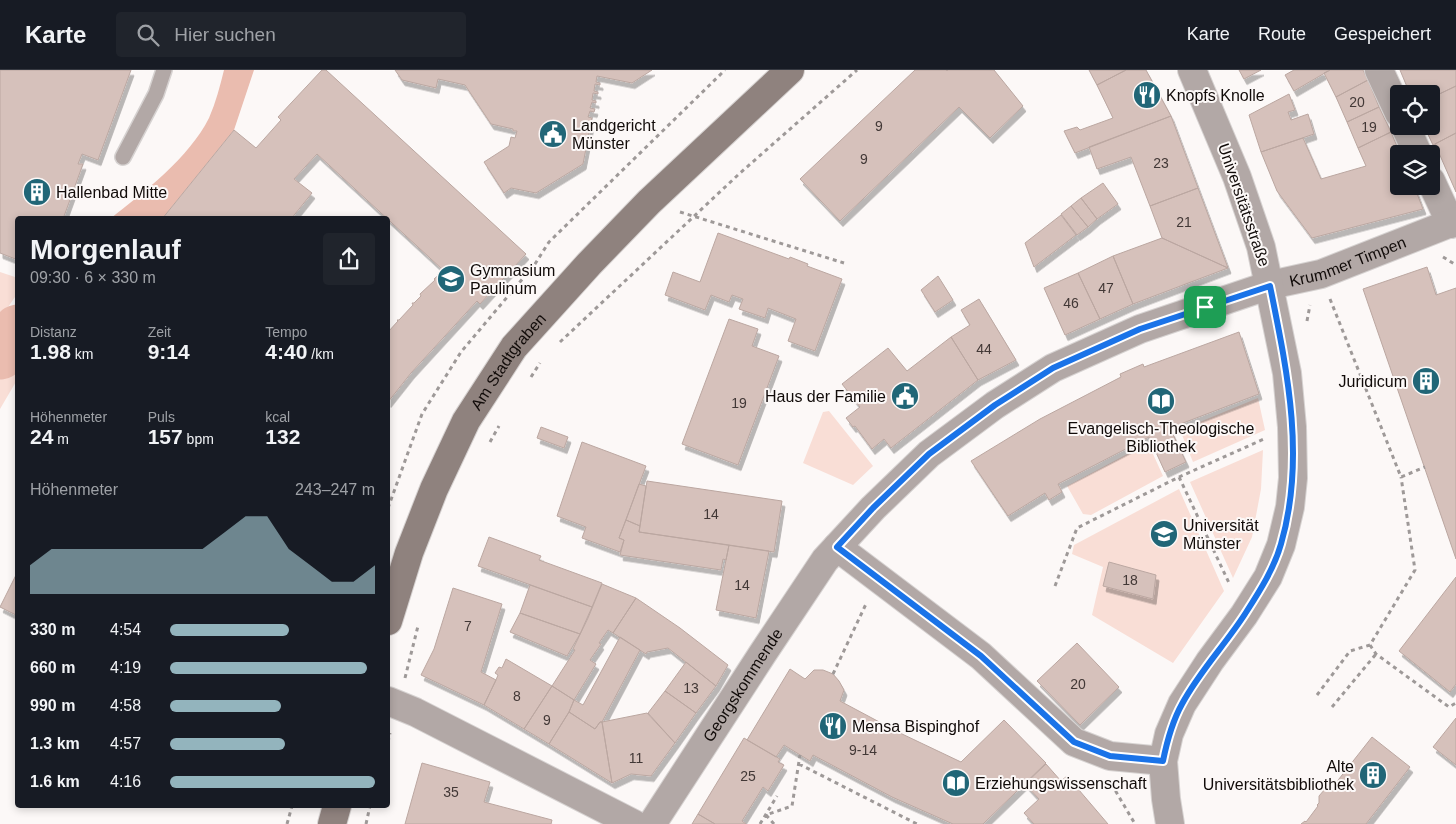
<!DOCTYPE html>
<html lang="de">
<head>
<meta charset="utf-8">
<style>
  :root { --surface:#171b24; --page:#20242c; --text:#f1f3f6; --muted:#9ea1a6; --line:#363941; --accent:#93b4bd }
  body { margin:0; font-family:Arial,sans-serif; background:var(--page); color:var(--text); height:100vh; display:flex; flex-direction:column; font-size:19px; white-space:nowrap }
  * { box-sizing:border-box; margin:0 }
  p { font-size:16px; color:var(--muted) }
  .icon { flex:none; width:28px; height:28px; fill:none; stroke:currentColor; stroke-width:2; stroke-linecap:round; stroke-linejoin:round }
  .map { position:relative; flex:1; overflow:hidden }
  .details { position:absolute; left:15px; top:146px; width:375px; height:592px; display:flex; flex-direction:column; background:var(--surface); border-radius:5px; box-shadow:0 2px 8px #0003 }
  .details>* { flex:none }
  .buttons { position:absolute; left:1390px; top:15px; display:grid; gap:10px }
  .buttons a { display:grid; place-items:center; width:50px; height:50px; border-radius:5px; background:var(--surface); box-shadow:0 2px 8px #0003; font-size:25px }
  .pin { position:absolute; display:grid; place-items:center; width:42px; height:42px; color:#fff; margin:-21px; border-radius:10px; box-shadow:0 2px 8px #0006 }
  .round { display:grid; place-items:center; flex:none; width:52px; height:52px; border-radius:5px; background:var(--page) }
  .head { display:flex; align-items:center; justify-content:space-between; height:85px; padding:0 15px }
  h1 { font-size:28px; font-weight:700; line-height:38px }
  .stats { display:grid; grid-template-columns:repeat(3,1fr); gap:8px; height:85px; padding:5px 15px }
  .stats div { display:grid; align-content:center }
  .stats b { font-size:21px; font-weight:700 }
  .stats small { font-size:14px; font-weight:400 }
  .stats p { font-size:14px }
  .chart { height:140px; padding:10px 15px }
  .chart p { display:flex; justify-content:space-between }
  .chart svg { width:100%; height:90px; margin-top:5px; fill:var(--accent); opacity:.7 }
  ul { padding:0 15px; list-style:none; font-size:16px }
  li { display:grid; grid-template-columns:80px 60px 1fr; align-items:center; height:38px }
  li i { height:12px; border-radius:6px; background:var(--accent) }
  header { display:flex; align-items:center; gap:30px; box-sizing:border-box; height:70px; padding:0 25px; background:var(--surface); border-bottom:1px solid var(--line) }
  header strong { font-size:24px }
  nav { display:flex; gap:28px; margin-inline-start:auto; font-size:18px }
  .search { width:350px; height:45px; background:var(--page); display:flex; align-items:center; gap:12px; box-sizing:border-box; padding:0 18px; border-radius:5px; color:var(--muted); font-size:19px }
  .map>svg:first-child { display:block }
  .green { fill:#f9ded6 }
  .water { fill:#eabcaf }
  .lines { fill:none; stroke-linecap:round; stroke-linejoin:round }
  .river { stroke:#eabcaf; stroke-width:51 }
  .building { fill:#d6c1bb; stroke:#bba7a1; filter:url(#shadow) }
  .service-casing { stroke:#d6d2d1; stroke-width:18 }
  .minor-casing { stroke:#d6d2d1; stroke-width:30 }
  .secondary-casing { stroke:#d6d2d1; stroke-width:30 }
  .path { stroke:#9e9998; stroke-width:3; stroke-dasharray:4 4; stroke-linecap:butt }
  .service { stroke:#b2a8a6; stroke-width:15 }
  .minor { stroke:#b2a8a6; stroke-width:28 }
  .secondary { stroke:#8f827e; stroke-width:28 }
  .route-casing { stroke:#fff; stroke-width:10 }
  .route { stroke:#1a73e8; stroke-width:6 }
  .labels { text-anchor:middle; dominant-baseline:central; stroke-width:4; stroke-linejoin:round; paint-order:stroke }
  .number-label { font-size:14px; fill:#423836 }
  .poi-label { font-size:16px; fill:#110b09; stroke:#fcf8f7; text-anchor:start }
  .street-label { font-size:16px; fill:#110b09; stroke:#fcf8f7 }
</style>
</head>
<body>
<header>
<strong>Karte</strong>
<div class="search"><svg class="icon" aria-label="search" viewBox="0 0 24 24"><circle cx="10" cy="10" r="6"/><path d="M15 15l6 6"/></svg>Hier suchen</div>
<nav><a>Karte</a><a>Route</a><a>Gespeichert</a></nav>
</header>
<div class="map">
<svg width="1456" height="754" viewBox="0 0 1456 754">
  <defs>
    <filter id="shadow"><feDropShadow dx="3" dy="5.5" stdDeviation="0" flood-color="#0004"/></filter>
  </defs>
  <rect width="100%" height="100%" fill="#fcf8f7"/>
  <!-- green -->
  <path class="green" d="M0,202L18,208L17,224L0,249Z
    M17,276V310L0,339V303Z
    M1258,328L1265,360L1193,392L1180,360Z
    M829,341L873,396L853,415L803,393L823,342Z
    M1148,373L1163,406L1091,445L1083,444L1067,416Z
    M1263,380L1261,419L1252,467L1233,508L1190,412Z
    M1179,419L1224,521L1173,593L1092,545L1103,497L1072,484L1074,475Z"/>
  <!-- water -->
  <path class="water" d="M224,0H254L234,60L162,149H110C144,122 189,88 209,48C216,32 220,16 224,0Z"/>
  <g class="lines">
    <!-- river -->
    <path class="river" d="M0,284L18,260"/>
  </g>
  <!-- building -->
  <path class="building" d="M0,0H131L98,90L82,84L78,94H83L63,149H18V190L0,183Z
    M322,0H326L526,184L480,234L477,231L411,303L388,332V262L398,251L397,250H399L413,235L412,233H414L421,226L420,224L435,210L434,209L442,202L443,200L317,84L294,109L312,123L291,149H162L234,60L256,78L281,50L278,47Z
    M395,0H652L632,13L597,6L596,12L600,13V15L595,14L594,21L598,22V24L593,23L592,30L596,31V33L592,32L590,38L595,39L594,42L590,41L588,47L592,48L583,94L536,123L511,118L504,123L484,92L509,76L511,67L515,68L517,61H513V59L491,54L465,15L438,9L436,18L402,10Z
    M915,0H946L947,1L948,0H994L1023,36L990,68L959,37L840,151L800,109Z
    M1089,0H1126L1097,15Z
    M1126,0H1146L1171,46L1075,83L1064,61L1077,57L1080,60L1113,48L1097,15Z
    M1239,0H1261L1244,9Z
    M1294,0H1330L1294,21L1285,5Z
    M1330,0H1363L1368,10L1336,27L1324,3Z
    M1400,0H1456V16L1431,28V24H1410Z
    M1368,10L1379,37L1347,52L1336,27Z
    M1456,16V63L1433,75L1424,56H1431V28Z
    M1289,24L1295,40L1288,42L1291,50L1308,44L1314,64L1261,82L1249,45Z
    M1379,37L1391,62L1358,78L1347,52Z
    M1171,46L1198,118L1150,136L1131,87L1097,99L1089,77Z
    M1391,62L1400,84H1399V116H1414L1423,139L1312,168L1277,121L1261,82L1303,68L1321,109L1366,96L1358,78Z
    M1456,63V122L1435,74Z
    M1103,113L1118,134L1097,149L1081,128Z
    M1198,118L1228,198L1162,168L1150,136Z
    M1081,128L1097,149L1088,157L1071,136Z
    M1071,136L1088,157L1077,165L1061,144Z
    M1061,145L1076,165L1034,197L1025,173Z
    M718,163L789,189L790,187L808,194L807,196L842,209L815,281L788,271L796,249L768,238L765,248L739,239L743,229L732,225L729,232L711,225L705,240L665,225L673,202L700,212Z
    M1162,168L1228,198L1133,234L1113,186Z
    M1113,186L1133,234L1100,249L1078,203Z
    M1427,197L1436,225L1456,218V489L1363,219Z
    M1078,203L1100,249L1065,265L1044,218Z
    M938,206L953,230L935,242L921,220Z
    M979,229L1016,290L978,310L951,267L970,255L961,240Z
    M729,249L758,259L752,276L779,286L738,395L682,374Z
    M1239,262L1259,324L1170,358L1186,392L1165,402L1149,367L1058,414L1062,422L1049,430L1045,423L1008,446L971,391L1040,349L1121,307L1120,304L1143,294L1144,297Z
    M951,267L978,310L891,378L884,369L872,379L855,356L853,357L846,348L860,337L842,314L888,278L907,301Z
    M541,357L568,367L564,378L537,368Z
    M582,372L646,396L619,468L624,470L620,482L582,468L586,457L557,446Z
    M647,411L782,431L774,482L639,462Z
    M639,414L646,416L640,456L626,450Z
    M626,450L640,456L639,462L729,475L726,490L723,489L721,500L620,485L624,470L619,468Z
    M489,467L541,486L539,490L602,513L592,537L478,496Z
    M729,475L769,481L756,548L716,540Z
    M1109,492L1156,505L1153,529L1103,516Z
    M16,505H18V546L0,537Z
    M1456,507V614L1450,622L1399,581Z
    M602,514L636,528L613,563L608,560L599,573L601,574L590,590L596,594L574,630L552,616L575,580L573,579L588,548Z
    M530,515L592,537L580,564L520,543Z
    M453,518L502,534L481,602L496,610L484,635L421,605L434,579Z
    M636,528L680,558L728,595L716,616L668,578L647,582L646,584L613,563Z
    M520,543L580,564L567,586L510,562Z
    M620,567L640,580L602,652H600L595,659L569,642L574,630L583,635Z
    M1077,573L1119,617L1080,655L1037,611Z
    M506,589L552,616L524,659L484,635L496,610L498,605L495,603L499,597L502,598Z
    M686,592L716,616L696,643L665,621Z
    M790,599L805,609L814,600H823L833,604L839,611L844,620L840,631L900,663L961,692L1004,650L1046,693L983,754H953L892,727L813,685L810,691L784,675L776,687L747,670Z
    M552,616L574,630L569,642L549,674L524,659Z
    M665,621L696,643L675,673L648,643Z
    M569,642L595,659L600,652H602L612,713L549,674Z
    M647,643L675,673L651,706L631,704L612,713L602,652Z
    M1456,648V695L1433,677Z
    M1372,667L1410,697L1366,754H1301L1305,751L1306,752L1318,736L1317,735L1319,733V726L1325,719L1332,717L1334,713L1335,714Z
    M744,668L780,689L778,692L784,695L768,721L763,717L742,751L746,754H715L698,744Z
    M422,693L490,712L484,732L552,750L551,754H405Z
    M1046,694L1061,711L1067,706L1108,754H1034L1024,743L1039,729L1025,714Z
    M698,744L715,754H692Z"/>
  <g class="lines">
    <defs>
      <path id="service" d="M123,87L156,24L164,0"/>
      <g id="minor">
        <path d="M1379,0L1399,43"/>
        <path d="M1405,56L1418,84"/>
        <path d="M1431,111L1451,154"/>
        <path d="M837,477L981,586L1074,672L1110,686L1163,691"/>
        <path d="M388,631L415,642L634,754"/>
        <path id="s1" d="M652,754L763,583L825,490L873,438L929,384L995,335L1053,298L1140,259L1270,215L1321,204L1456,151"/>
        <path d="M1170,754L1166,729L1163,691L1169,664L1182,634L1210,591L1244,545L1268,507L1281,475L1290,437L1293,408L1292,357L1287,303L1261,177L1237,107L1192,0"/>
      </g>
      <g id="secondary">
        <path id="s2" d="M388,551L409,483L434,419L466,351L514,277L589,194L649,132L790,0"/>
        <path d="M332,754L337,736"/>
      </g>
    </defs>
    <!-- service casing -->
    <use href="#service" class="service-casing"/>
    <!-- minor casing -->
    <use href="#minor" class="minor-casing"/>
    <!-- secondary casing -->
    <use href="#secondary" class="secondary-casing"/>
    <!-- path -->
    <path class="path" d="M680,142L844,193
      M1443,187L1456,195
      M1330,229L1401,407L1425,397
      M1307,251L1310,235
      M560,272L739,104L857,0
      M531,307L540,293
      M490,372L499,356
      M1179,407L1230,515
      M388,438L422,344L461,282L535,194L549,172L725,0
      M1055,516L1077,458L1179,407L1264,369
      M1370,575L1376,584L1449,637L1456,633
      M833,604L866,534
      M405,608L418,556
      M1317,625L1350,581L1370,575L1415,500L1401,407
      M1332,637L1376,584
      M388,672L390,663
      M799,694L917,754
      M1110,715L1115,720L1135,754
      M287,754L292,736
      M366,754L370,736
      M760,754L777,726
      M774,754L766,745L792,736L800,685"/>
    <!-- service -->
    <use href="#service" class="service"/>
    <!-- minor -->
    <use href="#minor" class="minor"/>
    <!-- secondary -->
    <use href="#secondary" class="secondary"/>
  </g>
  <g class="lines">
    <defs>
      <path id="route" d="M1270,216C1287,300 1306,388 1281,474C1274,499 1259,522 1245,544C1225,575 1199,602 1182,634C1172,652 1167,671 1163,691L1110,686L1074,672L981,586L837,477L873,438L929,384L995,335L1053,298L1140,259Z"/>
    </defs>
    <!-- route casing -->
    <use href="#route" class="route-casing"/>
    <!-- route -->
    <use href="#route" class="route"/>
  </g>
  <!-- icons -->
  <defs>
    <symbol id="restaurant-disc" viewBox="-11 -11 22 22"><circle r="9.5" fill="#216677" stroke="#fcf8f7"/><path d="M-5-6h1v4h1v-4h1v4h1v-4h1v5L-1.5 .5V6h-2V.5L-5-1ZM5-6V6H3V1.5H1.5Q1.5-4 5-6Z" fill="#fff"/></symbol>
    <symbol id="civic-disc" viewBox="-11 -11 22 22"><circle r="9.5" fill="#216677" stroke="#fcf8f7"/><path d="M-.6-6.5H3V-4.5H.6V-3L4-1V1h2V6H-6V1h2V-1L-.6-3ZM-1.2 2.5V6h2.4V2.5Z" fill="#fff"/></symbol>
    <symbol id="building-disc" viewBox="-11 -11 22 22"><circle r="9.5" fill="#216677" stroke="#fcf8f7"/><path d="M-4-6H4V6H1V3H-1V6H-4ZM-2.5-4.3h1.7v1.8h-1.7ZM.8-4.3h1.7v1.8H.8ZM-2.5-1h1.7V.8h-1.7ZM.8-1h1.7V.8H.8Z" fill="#fff"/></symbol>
    <symbol id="school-disc" viewBox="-11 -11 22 22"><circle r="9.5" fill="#216677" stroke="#fcf8f7"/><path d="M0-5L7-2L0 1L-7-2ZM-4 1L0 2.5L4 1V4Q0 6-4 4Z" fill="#fff"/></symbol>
    <symbol id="library-disc" viewBox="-11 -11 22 22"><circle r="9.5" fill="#216677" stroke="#fcf8f7"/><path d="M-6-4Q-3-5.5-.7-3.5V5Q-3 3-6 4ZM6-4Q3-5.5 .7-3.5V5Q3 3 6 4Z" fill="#fff"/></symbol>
    <symbol id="university-disc" viewBox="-11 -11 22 22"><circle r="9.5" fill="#216677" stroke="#fcf8f7"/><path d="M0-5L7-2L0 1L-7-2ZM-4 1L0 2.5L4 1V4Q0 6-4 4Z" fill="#fff"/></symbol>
  </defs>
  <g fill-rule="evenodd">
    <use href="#restaurant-disc" x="1131" y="9" width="32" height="32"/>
    <use href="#civic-disc" x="537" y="48" width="32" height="32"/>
    <use href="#building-disc" x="21" y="106" width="32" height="32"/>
    <use href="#school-disc" x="435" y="193" width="32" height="32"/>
    <use href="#building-disc" x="1410" y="295" width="32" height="32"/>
    <use href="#civic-disc" x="889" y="310" width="32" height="32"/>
    <use href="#library-disc" x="1145" y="315" width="32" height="32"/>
    <use href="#university-disc" x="1148" y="448" width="32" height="32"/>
    <use href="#restaurant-disc" x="817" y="640" width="32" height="32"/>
    <use href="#building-disc" x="1357" y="689" width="32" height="32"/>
    <use href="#library-disc" x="940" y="697" width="32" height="32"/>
  </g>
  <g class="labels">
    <!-- number labels -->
    <g class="number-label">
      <text x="1357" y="32">20</text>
      <text x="879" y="56">9</text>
      <text x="1369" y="57">19</text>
      <text x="864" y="89">9</text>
      <text x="1161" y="93">23</text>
      <text x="1184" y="152">21</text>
      <text x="1106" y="218">47</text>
      <text x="1071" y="233">46</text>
      <text x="984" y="279">44</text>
      <text x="739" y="333">19</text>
      <text x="711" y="444">14</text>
      <text x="1130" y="510">18</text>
      <text x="742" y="515">14</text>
      <text x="468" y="556">7</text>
      <text x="1078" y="614">20</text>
      <text x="691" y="618">13</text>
      <text x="517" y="626">8</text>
      <text x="547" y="650">9</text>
      <text x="863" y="680">9-14</text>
      <text x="636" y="688">11</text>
      <text x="748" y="706">25</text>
      <text x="451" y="722">35</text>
    </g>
    <!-- poi labels -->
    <g class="poi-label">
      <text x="1166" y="25">Knopfs Knolle</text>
      <text x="572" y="55">Landgericht<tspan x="572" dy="18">Münster</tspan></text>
      <text x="56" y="122">Hallenbad Mitte</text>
      <text x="470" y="200">Gymnasium<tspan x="470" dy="18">Paulinum</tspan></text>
      <text x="1407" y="311" text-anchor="end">Juridicum</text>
      <text x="886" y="326" text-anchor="end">Haus der Familie</text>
      <text x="1161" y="358" text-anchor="middle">Evangelisch-Theologische<tspan x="1161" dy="18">Bibliothek</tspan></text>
      <text x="1183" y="455">Universität<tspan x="1183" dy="18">Münster</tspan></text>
      <text x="852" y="656">Mensa Bispinghof</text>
      <text x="1354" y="696" text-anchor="end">Alte<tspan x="1354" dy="18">Universitätsbibliothek</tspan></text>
      <text x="975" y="713">Erziehungswissenschaft</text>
    </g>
    <!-- street labels -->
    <g class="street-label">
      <text transform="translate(1244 135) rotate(71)">Universitätsstraße</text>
      <text stroke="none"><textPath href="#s1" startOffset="929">Krummer Timpen</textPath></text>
      <text stroke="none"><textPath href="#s2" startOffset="288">Am Stadtgraben</textPath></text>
      <text stroke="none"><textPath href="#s1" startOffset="166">Georgskommende</textPath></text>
    </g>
  </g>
</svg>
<div class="buttons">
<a><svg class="icon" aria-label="locate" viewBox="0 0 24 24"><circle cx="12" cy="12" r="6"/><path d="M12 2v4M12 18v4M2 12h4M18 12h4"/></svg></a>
<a><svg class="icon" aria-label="layers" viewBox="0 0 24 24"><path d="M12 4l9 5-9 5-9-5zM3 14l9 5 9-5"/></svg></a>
</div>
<div class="pin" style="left:1205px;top:237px;background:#1e9e55"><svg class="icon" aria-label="arrive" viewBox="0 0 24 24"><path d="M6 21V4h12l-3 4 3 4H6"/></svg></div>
<section class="details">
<div class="head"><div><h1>Morgenlauf</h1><p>09:30 · 6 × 330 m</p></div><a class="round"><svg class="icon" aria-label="share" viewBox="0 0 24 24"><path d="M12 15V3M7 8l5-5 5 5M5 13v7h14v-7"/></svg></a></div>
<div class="stats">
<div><p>Distanz</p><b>1.98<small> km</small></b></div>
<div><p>Zeit</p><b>9:14</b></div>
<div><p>Tempo</p><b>4:40<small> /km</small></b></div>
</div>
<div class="stats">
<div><p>Höhenmeter</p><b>24<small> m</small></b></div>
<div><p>Puls</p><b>157<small> bpm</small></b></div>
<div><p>kcal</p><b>132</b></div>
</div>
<div class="chart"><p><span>Höhenmeter</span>243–247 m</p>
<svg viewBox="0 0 160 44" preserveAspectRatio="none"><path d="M0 44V30L10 22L20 22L30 22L40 22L50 22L60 22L70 22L80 22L90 14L100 6L110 6L120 22L130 30L140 38L150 38L160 30V44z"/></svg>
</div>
<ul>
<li><b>330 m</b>4:54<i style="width:58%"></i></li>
<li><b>660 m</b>4:19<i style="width:96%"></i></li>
<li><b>990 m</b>4:58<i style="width:54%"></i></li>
<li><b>1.3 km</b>4:57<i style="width:56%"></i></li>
<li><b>1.6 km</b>4:16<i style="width:100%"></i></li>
</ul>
</section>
</div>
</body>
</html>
